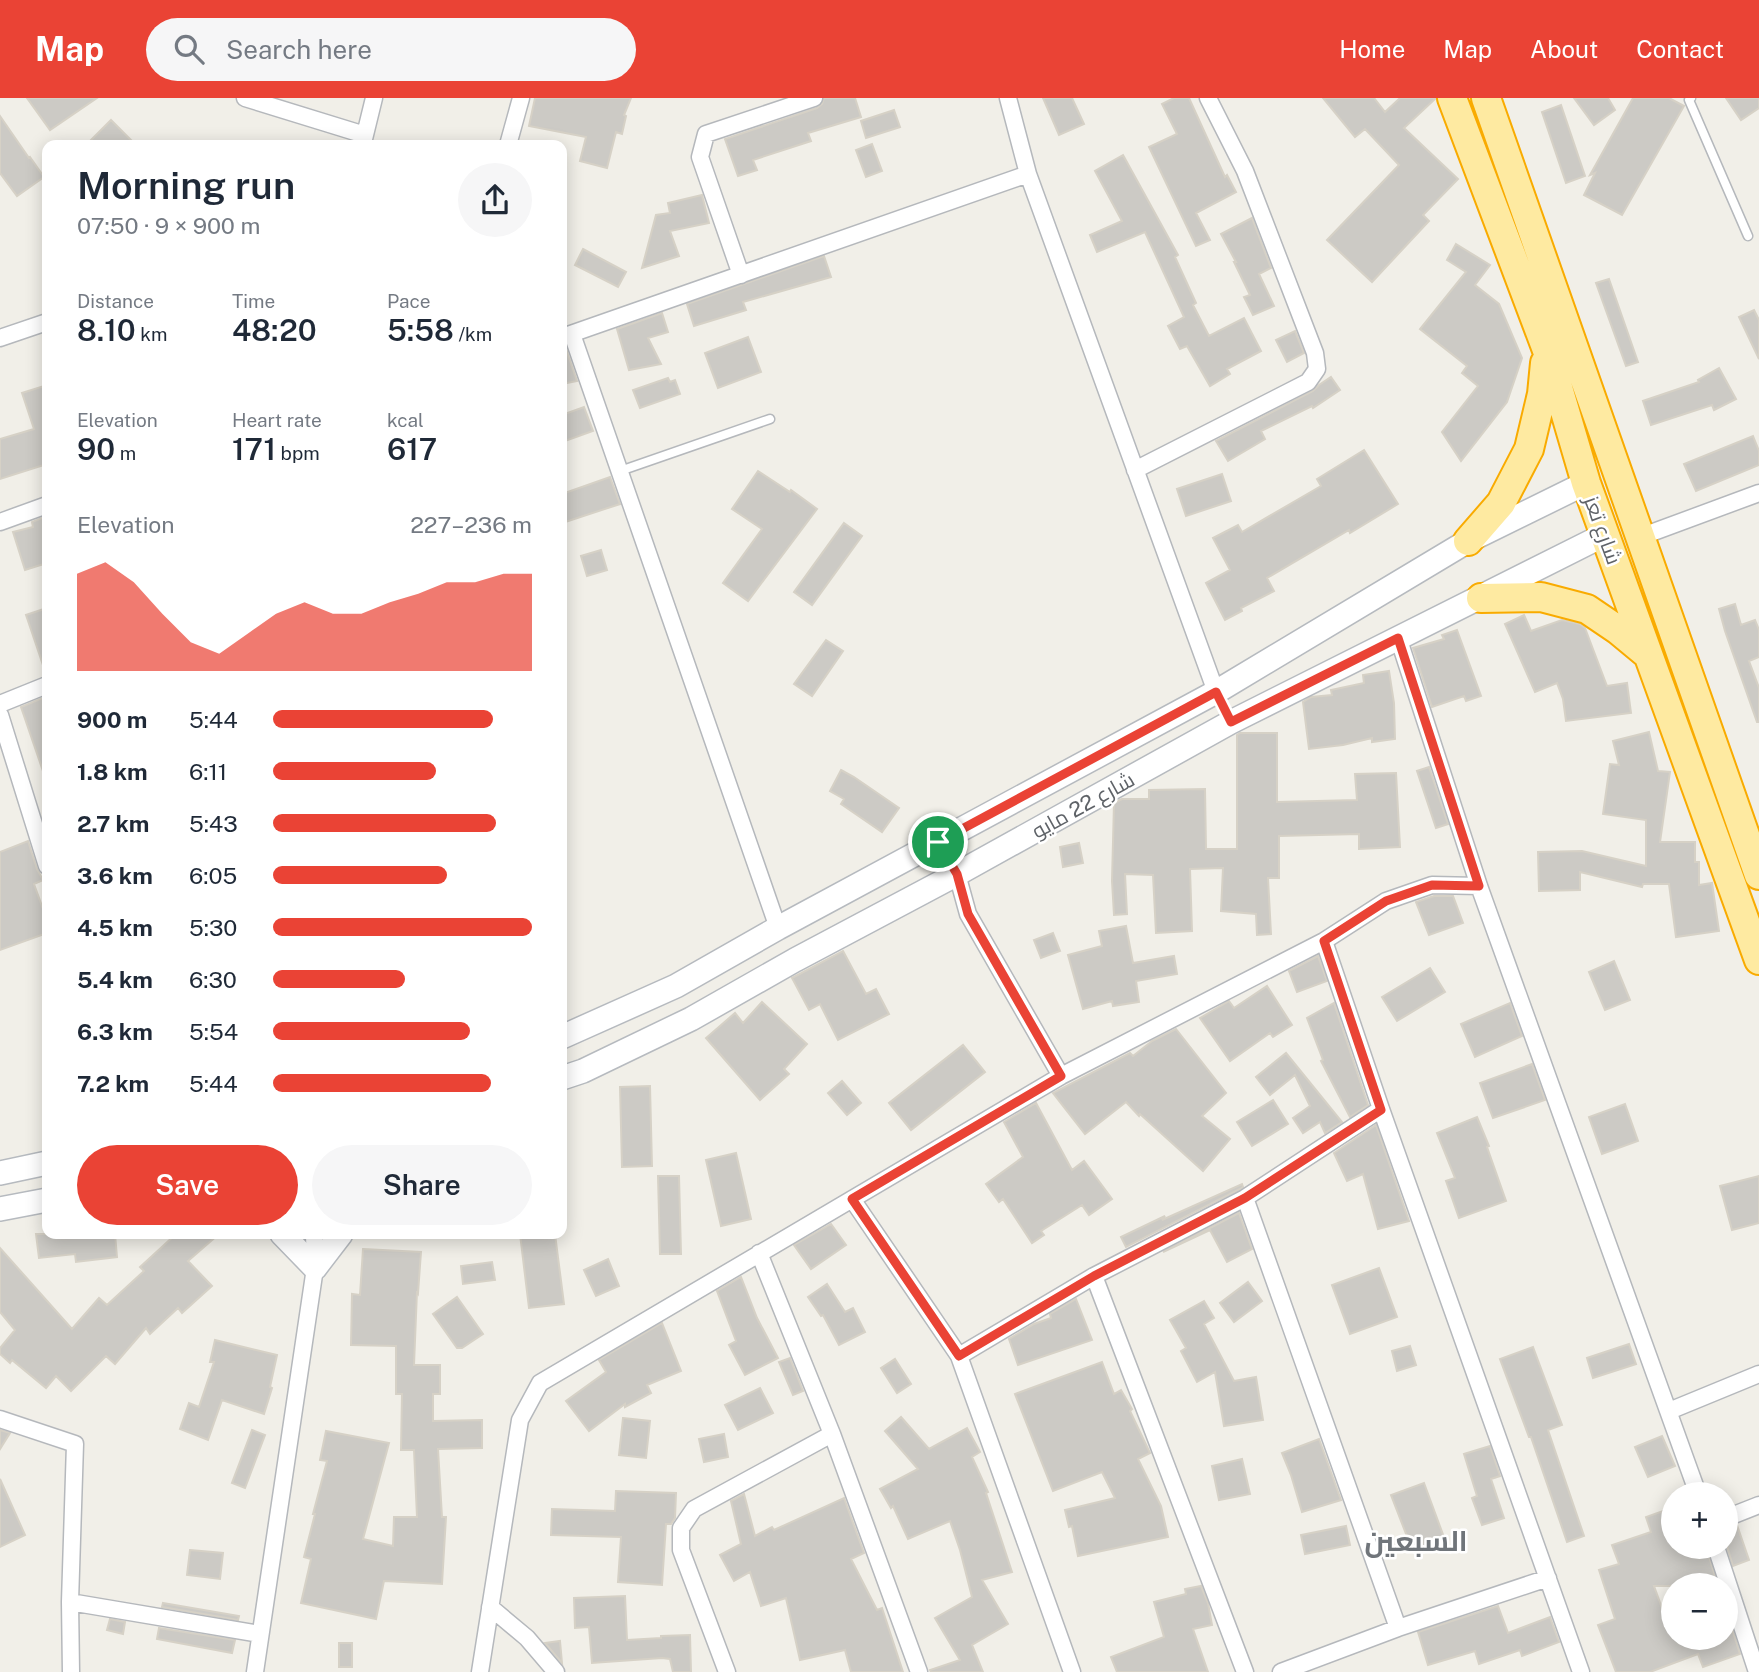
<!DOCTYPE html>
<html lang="en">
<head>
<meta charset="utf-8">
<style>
  :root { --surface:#fff; --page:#f6f6f7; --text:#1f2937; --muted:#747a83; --accent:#ea4335 }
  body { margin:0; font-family:"Public Sans",Cairo,sans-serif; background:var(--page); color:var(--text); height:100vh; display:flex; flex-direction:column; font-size:26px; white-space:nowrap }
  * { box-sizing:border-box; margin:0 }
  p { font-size:23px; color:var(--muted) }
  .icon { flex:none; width:38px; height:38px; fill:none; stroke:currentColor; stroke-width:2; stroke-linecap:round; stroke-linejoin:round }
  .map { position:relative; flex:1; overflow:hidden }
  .side { position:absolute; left:42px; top:42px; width:525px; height:1099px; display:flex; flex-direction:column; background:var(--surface); border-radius:14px; box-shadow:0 4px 18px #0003 }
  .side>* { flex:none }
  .tools { position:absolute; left:1661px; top:1384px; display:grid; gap:14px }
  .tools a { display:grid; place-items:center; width:77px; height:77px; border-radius:50%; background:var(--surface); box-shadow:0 4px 18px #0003; font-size:35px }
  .pin { position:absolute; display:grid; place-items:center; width:60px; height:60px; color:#fff; margin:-30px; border:4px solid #fff; border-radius:50%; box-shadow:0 2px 7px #0007 }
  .round { display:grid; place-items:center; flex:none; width:74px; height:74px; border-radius:37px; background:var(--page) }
  .overview { display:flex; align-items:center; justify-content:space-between; height:119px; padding:0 35px }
  h1 { font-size:38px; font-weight:600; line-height:52px }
  .figures { display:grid; grid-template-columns:repeat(3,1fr); gap:10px; height:119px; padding:7px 35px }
  .figures div { display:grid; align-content:center }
  .figures b { font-size:30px; font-weight:600 }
  .figures small { font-size:19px; font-weight:400 }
  .figures p { font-size:19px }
  .chart { height:196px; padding:14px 35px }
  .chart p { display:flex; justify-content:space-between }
  .chart svg { width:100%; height:126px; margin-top:7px; fill:var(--accent); opacity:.7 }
  .primary-button { display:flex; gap:14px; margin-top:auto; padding:14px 35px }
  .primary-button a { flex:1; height:80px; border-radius:42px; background:var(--accent); color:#fff; font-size:28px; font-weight:600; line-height:80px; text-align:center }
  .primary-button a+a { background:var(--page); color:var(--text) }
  ul { padding:0 35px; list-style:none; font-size:23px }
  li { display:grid; grid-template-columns:112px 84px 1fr; align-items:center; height:52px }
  li i { height:18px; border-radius:9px; background:var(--accent) }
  header { display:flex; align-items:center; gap:42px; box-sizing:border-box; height:98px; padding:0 35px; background:var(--accent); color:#fff }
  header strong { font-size:33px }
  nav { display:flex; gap:38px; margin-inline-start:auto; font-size:24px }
  .search { width:490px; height:63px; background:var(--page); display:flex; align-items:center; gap:18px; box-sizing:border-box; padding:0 24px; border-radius:38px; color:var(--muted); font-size:26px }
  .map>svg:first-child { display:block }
  .building { fill:#cccac5; stroke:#d6d1c6; stroke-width:2 }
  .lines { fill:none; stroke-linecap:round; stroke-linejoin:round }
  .service-casing { stroke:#b5b8bc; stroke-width:11 }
  .minor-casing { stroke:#b5b8bc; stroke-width:19 }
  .secondary-casing { stroke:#b6babf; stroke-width:26 }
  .trunk-casing { stroke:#f9ab00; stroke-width:32 }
  .service { stroke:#fff; stroke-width:8 }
  .minor { stroke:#fff; stroke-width:16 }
  .secondary { stroke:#fff; stroke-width:23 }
  .trunk { stroke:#feeaa1; stroke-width:28 }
  .route-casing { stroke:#fff; stroke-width:14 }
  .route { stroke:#ea4335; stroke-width:9 }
  .labels { text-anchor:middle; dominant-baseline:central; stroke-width:5; stroke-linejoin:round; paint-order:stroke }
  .street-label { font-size:21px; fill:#5f6368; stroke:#fff }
  .district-label { font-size:28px; font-weight:bold; fill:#70757a; stroke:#fff }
</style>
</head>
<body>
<header>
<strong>Map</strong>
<div class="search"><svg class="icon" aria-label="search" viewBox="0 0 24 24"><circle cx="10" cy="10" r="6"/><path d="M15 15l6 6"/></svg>Search here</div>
<nav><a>Home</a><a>Map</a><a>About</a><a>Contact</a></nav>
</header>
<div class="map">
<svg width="1759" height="1574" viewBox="0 0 1759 1574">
  <rect width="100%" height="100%" fill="#f1efe8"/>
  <!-- building -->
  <path class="building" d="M27,0H97L50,32Z
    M535,0H631L624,17L626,18L622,36L616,34L607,70L580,63L586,39L529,28Z
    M824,0H855L861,19L808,35L811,43L753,62L757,72L738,78L725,41L817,10L822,6Z
    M1043,0H1072L1084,26L1059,37Z
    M1174,0H1189L1225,79L1227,77L1236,94L1196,115L1210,142L1196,148L1149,49L1177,36L1162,6Z
    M1323,0H1374L1385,14L1400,0H1436L1404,30L1458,81L1423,117L1429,123L1372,184L1327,142L1399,67L1365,31L1355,39Z
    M1574,0H1608L1615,12L1594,27Z
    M1633,0H1669L1684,8L1622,117L1584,97L1595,75L1590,77Z
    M1726,0H1759V10L1741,22Z
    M1561,7L1585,78L1566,85L1542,14Z
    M894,12L900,29L866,40L861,23Z
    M0,18L29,60L30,59L44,79L17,98L0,75Z
    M111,22L136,47H86Z
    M872,46L882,73L866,79L856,52Z
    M1123,57L1178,157L1175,159L1196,205L1193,207L1209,238L1244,220L1261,253L1227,271L1230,276L1210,288L1187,248L1180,251L1168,228L1184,219L1145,134L1097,154L1090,137L1122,123L1095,73Z
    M702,97L709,125L670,133L679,158L642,170L656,117L670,115L668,105Z
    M1252,120L1271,170L1259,176L1274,208L1253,217L1244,199L1250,197L1234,164H1236L1221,136Z
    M1456,146L1490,167L1475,187L1499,206L1522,260L1507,304L1461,363L1442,334L1478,288L1462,275L1467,268L1420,231L1466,174L1447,162Z
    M583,151L626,174L618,189L575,167Z
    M824,158L831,179L743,204L746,212L694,228L687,206Z
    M1609,181L1638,264L1626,268L1596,185Z
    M1754,212L1759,222V261L1739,219Z
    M662,215L668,234L648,240L661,266L629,272L617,231Z
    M1295,233L1304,255L1287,264L1276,242Z
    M748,239L761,274L718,290L705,255Z
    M562,248H565L577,283L562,286Z
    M1719,270L1736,301L1714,312L1712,307L1651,327L1643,303L1699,284L1698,282Z
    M1331,279L1340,292L1313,310L1312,308L1261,333L1265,341L1228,363L1216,343L1313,293L1319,287Z
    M668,280L670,284L675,282L680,296L640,310L633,292Z
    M47,287V366L0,381V341L34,331L22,295Z
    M584,309L593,333L562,344V317Z
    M1753,338L1759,353V367L1696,393L1684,366Z
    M1364,352L1398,406L1350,435L1349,432L1267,480L1274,493L1241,510L1242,513L1225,522L1206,485L1230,472L1213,440L1238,427L1242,434L1321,388L1317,381Z
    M758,373L790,394L791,392L817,411L748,503L723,485L762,431L732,411Z
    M1222,376L1231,403L1186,418L1177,391Z
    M610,379L620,406L562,425V396Z
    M47,418V465L25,472L13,434L33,429L32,424Z
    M844,425L862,438L812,507L794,494Z
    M601,452L607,472L587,478L581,458Z
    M1735,506L1741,527L1755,522L1759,532V559L1749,563L1759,590V624H1757L1725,533L1719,511Z
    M47,510V573H45L26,517Z
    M1524,517L1531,533L1562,522L1580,526L1585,530L1607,588L1627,585L1631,615L1566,623L1563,601L1557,585L1535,594L1505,526Z
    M1457,532L1481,598L1466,603L1464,598L1432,609L1413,550L1444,541L1442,537Z
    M826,542L843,553L812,598L794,586Z
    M1389,573L1394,605L1395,641L1372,644V640L1343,647L1309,651L1303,604L1311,599L1332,597L1331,592L1364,585L1363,577Z
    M45,599L47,606V678L45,679L21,609Z
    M1649,634L1658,673L1670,674L1660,744H1695V764H1699V787L1712,785L1719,833L1676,839L1669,786H1643L1642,789L1580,774V792L1539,793L1538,754L1582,753L1646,768V722L1603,716L1610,666L1619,667L1613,643Z
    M1240,635H1277V704L1357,702L1355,676L1396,675L1400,749L1359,751V736L1279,738V780H1268L1271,836L1257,837L1256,816L1221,813L1223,770L1190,771L1192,833L1156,835L1153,777L1125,776L1127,816L1114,817L1112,783L1114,705L1122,701H1149V692L1205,691L1206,751H1237V637Z
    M1429,669L1448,726L1436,730L1417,673Z
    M841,672L854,679L899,710L882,734L841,706L844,701L830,693Z
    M28,743L37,771L43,782L34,786L47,822V835L0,852V754Z
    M1079,745L1083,765L1063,769L1060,749Z
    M1434,798H1453L1463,825L1429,837L1416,804Z
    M1126,828L1133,865L1174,858L1177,876L1136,883L1139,904L1113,908L1112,903L1083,911L1068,857L1102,848L1099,833Z
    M1053,835L1060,853L1041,860L1034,842Z
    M843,853L866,896L876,891L889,916L838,942L820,906L809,912L792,880Z
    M1318,858L1327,883L1297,894L1289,873Z
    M1614,863L1630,902L1605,912L1589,874Z
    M1430,870L1445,894L1397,923L1382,899Z
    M1267,888L1292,927L1273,939L1270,935L1230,963L1200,920L1229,903L1234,910Z
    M762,904L807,946L784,971L789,976L760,1002L706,940L735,915L743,925Z
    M1334,905L1368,1007L1350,1019L1321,963L1323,962L1307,920Z
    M1510,905L1522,938L1475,959L1461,926Z
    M1176,931L1226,995L1202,1018L1230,1041L1203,1073L1140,1016L1139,1018L1126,1004L1085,1036L1053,995L1130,955L1133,958L1152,943Z
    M963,947L985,974L911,1032L889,1005Z
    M1286,955L1342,1024L1325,1035L1320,1024L1303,1035L1293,1020L1310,1008L1295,977L1270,997L1256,979Z
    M1532,966L1545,1002L1493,1020L1480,985Z
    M842,983L861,1005L847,1017L828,995Z
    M650,988L652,1068L622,1069L620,989Z
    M1273,1002L1288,1026L1252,1048L1237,1024Z
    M1036,1005L1072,1072L1084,1063L1112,1101L1089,1117L1082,1107L1041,1133L1044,1137L1032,1145L1003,1101L999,1104L986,1086L1023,1059L1004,1024Z
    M1625,1006L1638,1043L1602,1056L1589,1019Z
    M1477,1019L1489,1048L1487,1049L1506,1103L1459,1120L1446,1083L1455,1080L1437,1035Z
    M1376,1027L1409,1123L1378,1131L1363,1076L1347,1083L1334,1055Z
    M736,1055L751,1121L721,1128L706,1062Z
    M658,1078H679L681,1156H660Z
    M1759,1078V1125L1732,1132L1720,1088Z
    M1242,1086L1243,1089L1240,1091L1126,1149L1121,1139L1165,1118L1162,1122Z
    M1239,1115L1252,1151L1227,1164L1210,1132L1163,1154Z
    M831,1126L846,1147L811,1171L794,1147Z
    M36,1136H115L117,1159L76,1164L75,1156L39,1160Z
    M176,1136H219L188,1163L212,1188L182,1215L178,1210L150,1236L146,1230L115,1266L106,1258L71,1293L56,1278L46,1290L12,1262L10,1265L0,1256V1250L15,1232L0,1214V1150L72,1231L99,1200L107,1207L144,1173L140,1169Z
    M520,1136H555L564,1206L529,1210Z
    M363,1151L421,1154L418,1195L417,1193L414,1267H440V1296H433V1323L482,1322V1350L438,1351L442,1419H446L442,1486L384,1483L376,1521L301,1505L311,1461L304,1459L315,1416H313L327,1363L320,1362L326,1333L389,1345L363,1441L393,1448L394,1419H417L414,1352H401L402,1296H396V1248L351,1247L352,1196L360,1197Z
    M608,1161L619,1188L596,1198L584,1172Z
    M492,1164L495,1182L463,1186L461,1168Z
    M1379,1170L1397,1219L1350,1236L1332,1187Z
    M741,1179L757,1220L778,1260L745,1277L729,1247L736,1243L717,1193Z
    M1248,1184L1262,1203L1234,1224L1220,1205Z
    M827,1186L845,1214L853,1210L865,1234L839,1247L823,1217L821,1218L808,1199Z
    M457,1199L483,1236L462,1250H457L433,1216Z
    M1076,1201L1092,1242L1018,1267L1009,1241L1034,1226L1051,1220L1050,1216Z
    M1204,1203L1214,1220L1204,1226L1234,1283L1256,1279L1263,1322L1224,1328L1215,1274L1197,1284L1181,1253L1186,1250L1170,1222Z
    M662,1225L681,1273L647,1287L651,1295L625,1309V1306L589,1333L566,1303L606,1274L599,1262Z
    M215,1242L277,1257L270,1289L272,1290L264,1316L222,1302L208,1342L180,1331L189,1305L199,1309L214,1264H210Z
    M1629,1246L1636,1266L1593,1280L1587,1260Z
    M1410,1248L1416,1267L1397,1273L1392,1253Z
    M1533,1249L1562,1327L1548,1332L1584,1438L1567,1444L1531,1339H1529L1500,1261Z
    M790,1260L803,1293L793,1297L779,1264Z
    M895,1261L911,1286L897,1295L881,1270Z
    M1102,1264L1114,1296L1121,1292L1132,1311L1130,1313L1150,1355L1138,1361L1161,1408L1168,1439L1078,1458L1072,1428L1069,1429L1065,1412L1115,1400L1102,1374L1053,1393L1015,1296Z
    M760,1290L773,1315L738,1332L725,1307Z
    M901,1319L929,1351L967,1330L980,1354L972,1359L988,1394L986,1395L1012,1474L982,1482L1008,1526L972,1547L983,1574H931L930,1572L960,1562L935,1520L972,1499L960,1452L950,1423L908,1441L893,1408L891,1410L880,1391L918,1371L885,1333Z
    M623,1320L650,1323L646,1360L619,1357Z
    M0,1332L10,1335L0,1351Z
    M252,1332L265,1337L245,1390L232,1385Z
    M724,1336L728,1359L704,1364L699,1341Z
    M1662,1338L1675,1368L1648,1379L1635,1349Z
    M1319,1341L1341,1402L1302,1414L1291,1377L1282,1355Z
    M1490,1348L1500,1378L1491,1381L1504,1420L1482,1427L1472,1400L1477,1398L1464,1356Z
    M1242,1361L1250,1396L1219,1402L1212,1368Z
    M0,1381L25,1437L0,1449Z
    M1424,1385L1445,1442L1413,1454L1391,1397Z
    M616,1393L676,1395L675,1420L671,1426H666L662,1487L618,1484L621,1439L551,1437L552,1411L615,1413Z
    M744,1396L755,1438L772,1429L774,1432L844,1400L864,1455L851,1461L877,1512L882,1510L903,1574H851L845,1552L800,1562L786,1500L761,1508L750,1474L734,1483L720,1457L741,1446L731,1403Z
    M1663,1413L1670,1432L1673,1431V1449H1706L1718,1488H1654L1673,1540H1726V1512L1740,1556L1703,1569L1698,1556L1650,1574H1616L1598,1527L1615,1521L1599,1472L1619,1466L1612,1447L1651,1434L1646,1419Z
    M1737,1427L1749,1462L1733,1468L1726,1445V1430Z
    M1346,1428L1350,1447L1305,1456L1301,1437Z
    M190,1452L223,1455L220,1481L187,1477Z
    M1201,1488L1208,1505L1212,1527L1193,1531L1208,1574H1117L1111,1559L1164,1539L1154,1504L1186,1496L1185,1491Z
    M625,1498L627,1542L661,1540V1538L690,1537L691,1574H673L670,1561L662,1560L592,1565L589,1529L575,1530L574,1500Z
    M163,1505L239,1518L238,1522L162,1509Z
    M1498,1508L1508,1535L1550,1519L1559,1544L1522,1558L1520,1552L1479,1566L1475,1553L1428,1567L1418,1534Z
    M110,1521L125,1524L123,1536L107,1532Z
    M159,1530L235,1542L232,1555L157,1541Z
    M560,1543L562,1565L545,1545Z
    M339,1545H352V1569H339Z"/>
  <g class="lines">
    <defs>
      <path id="service" d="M1691,0L1689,2L1748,138
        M620,373L770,321"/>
      <path id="minor" d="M245,0L365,37
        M1008,0L1028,76L1216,594
        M363,45L374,0
        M508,47L521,0
        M741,177L700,59L706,36L814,0
        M572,236L778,830
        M565,238L1028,76
        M0,240L47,224
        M1135,372L1308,284L1317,271L1315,255L1245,73L1208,0
        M0,424L47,407
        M1640,439L1759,395
        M1398,539L1479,788L1698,1396
        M0,606L47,587
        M0,617L47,768
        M957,776L968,816L1061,978
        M1324,843L1381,1011L1581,1574
        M1245,1100L1398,1530
        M852,1101L959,1258L1072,1574
        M759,1155L832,1336L919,1574
        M1094,1178L1245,1574
        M959,1258L1094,1178L1245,1100L1381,1011
        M1669,1313L1759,1276
        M0,1321L75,1346L70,1504L71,1574
        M1726,1420L1759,1407
        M1716,1449L1757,1574
        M70,1504L260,1536
        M490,1509L527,1540L556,1574
        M255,1574L315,1170L314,1136
        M480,1574L520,1322L540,1285L1061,978L1324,843L1386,803L1432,787L1479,788
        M727,1574L681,1452V1430L694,1411L832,1336
        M1281,1574L1398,1530L1548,1480"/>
      <path id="secondary" d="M562,939L676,888L778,830L1216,594L1468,443L1586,385
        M562,980L583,973L691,921L795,862L957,776L1231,624L1606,436
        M0,1075L47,1065
        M0,1111L47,1102
        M282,1136L315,1170L341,1136"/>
      <path id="trunk" d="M1452,0L1547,252L1586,385L1759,862
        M1486,0L1759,777
        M1468,443L1501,405L1529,351L1542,296L1545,265
        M1481,500L1541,499L1587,511L1618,532L1647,556"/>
    </defs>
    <!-- service casing -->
    <use href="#service" class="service-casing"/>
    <!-- minor casing -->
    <use href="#minor" class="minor-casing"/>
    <!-- secondary casing -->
    <use href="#secondary" class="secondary-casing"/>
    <!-- trunk casing -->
    <use href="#trunk" class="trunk-casing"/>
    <!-- service -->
    <use href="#service" class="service"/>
    <!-- minor -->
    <use href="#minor" class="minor"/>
    <!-- secondary -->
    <use href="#secondary" class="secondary"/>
    <!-- trunk -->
    <use href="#trunk" class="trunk"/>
  </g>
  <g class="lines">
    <defs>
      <path id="route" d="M1398,540L1479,788L1432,787L1386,803L1324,843L1381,1012L1245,1100L1094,1178L959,1258L852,1101L1061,978L968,816L957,776L938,744L1216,594L1231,624Z"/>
    </defs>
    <!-- route casing -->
    <use href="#route" class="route-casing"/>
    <!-- route -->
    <use href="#route" class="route"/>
  </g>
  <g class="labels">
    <!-- street labels -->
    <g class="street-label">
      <text transform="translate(1603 432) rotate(70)">شارع تعز</text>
      <text transform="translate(1083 707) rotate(-29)">شارع 22 مايو</text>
    </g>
    <!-- district labels -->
    <g class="district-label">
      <text x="1416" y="1442">السبعين</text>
    </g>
  </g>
</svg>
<div class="tools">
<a>+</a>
<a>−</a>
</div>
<div class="pin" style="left:938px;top:744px;background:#1e9e55"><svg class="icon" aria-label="arrive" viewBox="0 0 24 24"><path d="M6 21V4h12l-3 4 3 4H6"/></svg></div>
<section class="side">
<div class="overview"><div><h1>Morning run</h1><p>07:50 · 9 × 900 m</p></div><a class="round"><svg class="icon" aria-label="share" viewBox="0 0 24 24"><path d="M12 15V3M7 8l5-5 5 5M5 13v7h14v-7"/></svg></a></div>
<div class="figures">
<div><p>Distance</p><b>8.10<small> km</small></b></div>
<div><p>Time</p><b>48:20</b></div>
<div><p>Pace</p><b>5:58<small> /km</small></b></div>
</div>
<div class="figures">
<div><p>Elevation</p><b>90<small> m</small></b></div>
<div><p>Heart rate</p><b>171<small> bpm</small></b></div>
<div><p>kcal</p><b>617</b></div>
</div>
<div class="chart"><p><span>Elevation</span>227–236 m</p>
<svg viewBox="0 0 160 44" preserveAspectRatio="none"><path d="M0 44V10L10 6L20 13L30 24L40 34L50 38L60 31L70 24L80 20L90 24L100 24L110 20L120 17L130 13L140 13L150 10L160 10V44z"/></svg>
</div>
<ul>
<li><b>900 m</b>5:44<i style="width:85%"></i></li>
<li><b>1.8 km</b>6:11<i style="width:63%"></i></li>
<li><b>2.7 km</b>5:43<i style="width:86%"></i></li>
<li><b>3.6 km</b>6:05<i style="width:67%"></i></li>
<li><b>4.5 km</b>5:30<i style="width:100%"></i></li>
<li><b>5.4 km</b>6:30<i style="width:51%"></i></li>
<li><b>6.3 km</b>5:54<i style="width:76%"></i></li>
<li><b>7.2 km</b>5:44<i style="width:84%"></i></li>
</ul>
<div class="primary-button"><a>Save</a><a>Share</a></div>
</section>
</div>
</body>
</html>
